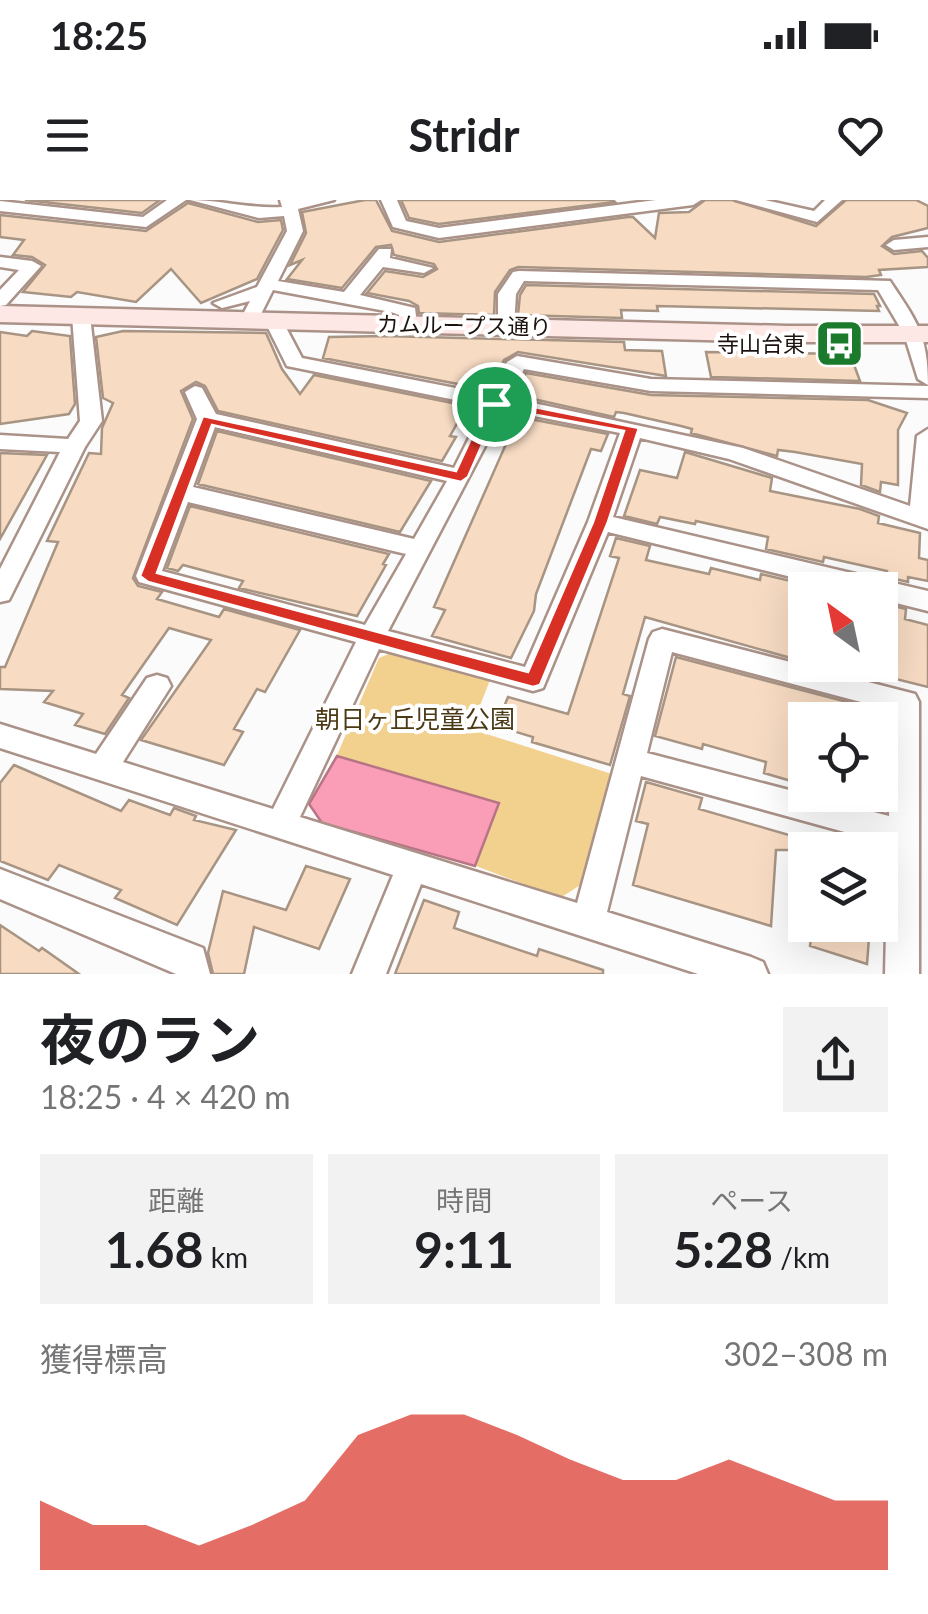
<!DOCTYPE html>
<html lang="ja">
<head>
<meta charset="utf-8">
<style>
  :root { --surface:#fff; --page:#f2f2f2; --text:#202124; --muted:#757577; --accent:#d93025 }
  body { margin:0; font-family:Lato,"Noto Sans JP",sans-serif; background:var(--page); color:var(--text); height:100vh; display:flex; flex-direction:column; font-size:38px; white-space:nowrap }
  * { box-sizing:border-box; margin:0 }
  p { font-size:32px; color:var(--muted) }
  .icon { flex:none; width:55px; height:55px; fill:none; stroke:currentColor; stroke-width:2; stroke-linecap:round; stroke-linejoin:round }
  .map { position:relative; height:774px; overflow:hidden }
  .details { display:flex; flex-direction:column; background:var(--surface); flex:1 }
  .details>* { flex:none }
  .needle { width:65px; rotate:327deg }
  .tools { position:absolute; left:788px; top:372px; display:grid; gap:20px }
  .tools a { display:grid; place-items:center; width:110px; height:110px; border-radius:0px; background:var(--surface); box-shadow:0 10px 40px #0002; font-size:50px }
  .pin { position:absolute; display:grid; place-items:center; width:85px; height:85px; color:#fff; margin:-42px; border:5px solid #fff; border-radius:50%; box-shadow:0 2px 10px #0007 }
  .round { display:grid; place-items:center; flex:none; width:105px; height:105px; border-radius:0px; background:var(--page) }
  .head { display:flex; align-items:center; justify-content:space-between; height:170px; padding:0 40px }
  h1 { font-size:55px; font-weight:700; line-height:75px }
  .metrics { display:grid; grid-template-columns:repeat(3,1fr); gap:15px; height:170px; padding:10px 40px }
  .metrics div { display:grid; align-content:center; border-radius:0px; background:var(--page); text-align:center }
  .metrics b { font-size:50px; font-weight:700 }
  .metrics small { font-size:28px; font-weight:400 }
  .metrics p { font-size:28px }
  .chart { height:280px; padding:20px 40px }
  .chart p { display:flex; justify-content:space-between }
  .chart svg { width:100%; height:180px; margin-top:10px; fill:var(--accent); opacity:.7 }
  .status { display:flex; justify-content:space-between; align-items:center; height:70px; padding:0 50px; background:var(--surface); direction:ltr }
  .status svg { height:28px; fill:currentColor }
  header { display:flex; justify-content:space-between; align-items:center; height:130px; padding:0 40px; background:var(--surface); font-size:45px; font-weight:700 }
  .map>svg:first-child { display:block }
  .green { fill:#f2d18f }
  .water { fill:#f99eb6; stroke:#b77484; stroke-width:2.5 }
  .building { fill:#f7dbc3; stroke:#a79483; stroke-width:2.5 }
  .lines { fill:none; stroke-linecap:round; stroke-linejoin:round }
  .street-casing { stroke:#ab9288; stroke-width:5 }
  .secondary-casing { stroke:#ab9288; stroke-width:5 }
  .street { fill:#fff; fill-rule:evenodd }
  .secondary { fill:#fee8e6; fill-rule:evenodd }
  .route { fill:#d93025; stroke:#fff; stroke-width:2.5; fill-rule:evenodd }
  .labels { text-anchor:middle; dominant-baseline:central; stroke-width:8; stroke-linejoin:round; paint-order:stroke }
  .far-street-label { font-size:22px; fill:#1c130f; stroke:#fff }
  .far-poi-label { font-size:22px; fill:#1c130f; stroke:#fff; text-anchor:end }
  .park-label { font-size:25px; fill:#4b3a16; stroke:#fff }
</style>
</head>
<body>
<div class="status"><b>18:25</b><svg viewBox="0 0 49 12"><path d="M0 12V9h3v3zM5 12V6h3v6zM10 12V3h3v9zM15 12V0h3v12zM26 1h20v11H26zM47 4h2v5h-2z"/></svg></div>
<header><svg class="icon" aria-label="menu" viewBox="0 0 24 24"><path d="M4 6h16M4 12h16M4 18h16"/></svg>Stridr<svg class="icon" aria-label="heart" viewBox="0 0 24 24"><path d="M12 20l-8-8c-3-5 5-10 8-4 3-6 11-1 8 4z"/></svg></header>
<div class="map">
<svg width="928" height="774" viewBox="0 0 928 774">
  <rect width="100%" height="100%" fill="#fbfbfb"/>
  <!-- green -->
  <path class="green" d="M391,453L490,480L471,529L612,574L582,684L560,698L476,666L500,603L337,555L379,458Z"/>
  <!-- water -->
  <path class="water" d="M337,556L499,603L475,666L322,623L309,604Z"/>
  <!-- building -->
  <path class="building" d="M25,0H160L142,13Z
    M365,0H376L392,31L439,42L628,17H633L655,38L659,13L689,12L705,0H732L816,26L846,0H916L928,6V28L892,37L882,46L894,54L922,51L928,58V67L879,70L881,75L866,77L518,67L510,70L495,92L494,115L419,113L418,106L409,101L367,93L385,71L423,77L437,69L434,64L394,55L391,45L376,47L342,88L287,79L302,60L290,65L306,33L302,12Z
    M401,0H613L615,2L439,24L409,18Z
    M188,3L258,22L281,20L283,30L257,79L201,103L171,69L136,102L77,92L71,97L23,92L45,65L32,57L13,55L24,40L0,37V15L146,31Z
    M526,85L874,94L880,106H877L879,111L657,106L658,111L621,110L622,118L518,115L520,95Z
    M32,131L70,136L75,204L69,214L0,224V132L27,136Z
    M123,131L266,133L282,169L300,194L314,175L467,206L450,236L456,237L442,261L218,211L205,186L196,182L181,191L193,219L133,378L138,386L162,392L157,399L219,417L224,409L300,430L265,492L257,489L234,529L243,532L224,565L141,540L211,440L169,428L122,495L129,498L105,534L75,525L83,514L44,502L53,491L0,489V467H5L58,342L47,341L89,253L101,254L102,228L113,203L103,198L96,137Z
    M385,136L624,142L625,150L662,151L666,176L518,152L504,160L489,190L323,158L329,137Z
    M706,152L850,154L860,181L711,177Z
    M526,173L651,195L868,200L907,213L898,230V285L881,282L880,292L861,285L862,264L795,252L778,250L777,256L691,233L692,229L681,226L624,213L616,212L614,217L515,195Z
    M509,215L608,234L601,251L591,249L536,394L534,411L511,458L432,436L445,410L434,407L510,235L500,233Z
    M217,231L431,281L400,332L198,284Z
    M685,252L772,278L770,291L860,309L879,316L878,323L920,333L919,358L928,360V381L908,377V382L887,377V371L824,357L823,362L766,349L768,337L696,321L695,324L660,317L657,324L624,316L640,270L677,278Z
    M0,253L47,255L0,339Z
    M190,306L389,354L383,364L386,365L357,416L239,388L243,381L183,365L178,371L167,368Z
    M616,338L650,346L646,360L709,374L711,368L760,380L761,374L820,388L805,390V462L645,417L623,494L630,496L610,565L532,542L533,537L496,526L508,497L568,514L619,358L610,356Z
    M885,404L906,409L905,419L928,425V487L880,475V413L885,414Z
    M676,457L851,503L849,520H805V585L764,573L766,562L703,544L702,549L655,536Z
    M14,565L121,611L129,600L170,615L174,608L196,616L194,620L236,630L177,725L115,698L121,690L59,665L48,680L0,661V583Z
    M646,582L702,598L699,609L820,644L819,650H776L771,726L633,685L648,624L636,621Z
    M306,666L350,679L319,749L254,727L244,774H213L208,753L223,691L286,710Z
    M424,700L459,712L454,728L537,756L539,749L603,770V774H395Z
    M0,725L39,751L42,748L79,774H0Z
    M813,725H870L867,764L810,746Z"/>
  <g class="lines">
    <defs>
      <path id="street" d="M167,0H186L146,27L0,11V1L143,17Z
        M190,0C221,0 251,9 282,7L280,0H334L298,9L303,31L278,81L344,92L379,49H391L390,58L433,68L424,73L383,67L360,95L415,108L417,124L408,130L399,124V115L391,112L273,90L256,124H242L240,120L250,101L222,108L213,103L257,87L287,31L284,16L259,18Z
        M381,0H397L406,21L439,28L656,0H701L693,5L439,38L393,27Z
        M736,0H765L814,11L825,0H842L817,22Z
        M928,37V47L894,50L886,45L894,40Z
        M0,57L32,61L41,66L6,105L0,106V90L19,70L0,67Z
        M519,71L890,81C917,122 928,135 928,185L918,179L904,134L878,90L524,81L516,94L514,126L505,132L498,130V94L513,72Z
        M81,110L90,116L102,221L85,247L9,400L0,402V369L60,252L0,249V235L68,239L80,221L72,116Z
        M273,114L282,120L302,158L491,195L507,162L517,156L651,179L928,186V198L651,191L524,169L510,198L743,248L910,306L917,236L928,229V329L729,259L640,238L613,317L928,391V411L880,399V390H844L608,332L543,488L533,491L379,449L300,617L577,703L649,439L653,432L662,429L915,494L919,502V774H885L888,644L641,576L607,712L751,757L763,762L768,774H698L421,684L386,774H352L393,675L0,548V524L96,554L147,478L157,475L167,478L171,486L123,562L273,609L356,442L139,382L136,376L197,219L185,192L195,186L202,188L216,214L454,268L485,206L287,166L264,120ZM504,210L620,233L588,322L525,467L388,431ZM215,227L447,281L414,339L193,287ZM188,302L406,354L365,425L162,371ZM672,452L891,510L889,616L647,553Z
        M0,669L203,748L210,774H176L0,699Z"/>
      <path id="secondary" d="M0,106L787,126H928V142H787L0,122Z"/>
    </defs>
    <!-- street casing -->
    <use href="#street" class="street-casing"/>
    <!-- secondary casing -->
    <use href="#secondary" class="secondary-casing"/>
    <!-- street -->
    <use href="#street" class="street"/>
    <!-- secondary -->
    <use href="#secondary" class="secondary"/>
  </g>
  <!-- route -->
  <path class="route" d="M494,199L639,228L608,322L540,485L533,487L148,382L140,376L203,216L456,271L487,204ZM498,208L624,231L593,322L528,472L157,373L212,225L461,282L468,277Z"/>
  <!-- icons -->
  <defs>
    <symbol id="bus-square" viewBox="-11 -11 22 22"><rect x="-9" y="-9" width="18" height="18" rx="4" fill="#1b7a2b" stroke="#fff"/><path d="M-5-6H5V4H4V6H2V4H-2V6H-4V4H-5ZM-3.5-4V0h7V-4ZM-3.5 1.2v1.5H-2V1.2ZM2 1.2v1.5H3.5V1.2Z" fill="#fff"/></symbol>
  </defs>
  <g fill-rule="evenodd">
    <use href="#bus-square" x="812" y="116" width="55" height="55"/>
  </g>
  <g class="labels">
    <!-- far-street labels -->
    <g class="far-street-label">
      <text transform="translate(464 125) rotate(1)">カムループス通り</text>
    </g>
    <!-- far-poi labels -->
    <g class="far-poi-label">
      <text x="805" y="143">寺山台東</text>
    </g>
    <!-- park labels -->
    <g class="park-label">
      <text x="415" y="518">朝日ヶ丘児童公園</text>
    </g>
  </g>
</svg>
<div class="tools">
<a><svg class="needle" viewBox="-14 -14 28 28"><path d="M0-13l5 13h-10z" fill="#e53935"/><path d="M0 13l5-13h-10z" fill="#757577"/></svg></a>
<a><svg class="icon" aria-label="locate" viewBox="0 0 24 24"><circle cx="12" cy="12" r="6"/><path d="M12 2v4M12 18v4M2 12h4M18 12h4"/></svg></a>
<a><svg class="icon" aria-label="layers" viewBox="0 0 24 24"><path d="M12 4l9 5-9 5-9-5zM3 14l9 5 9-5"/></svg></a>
</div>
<div class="pin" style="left:494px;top:204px;background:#1e9e55"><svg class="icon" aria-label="arrive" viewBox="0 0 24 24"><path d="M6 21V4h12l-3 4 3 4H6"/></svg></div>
</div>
<section class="details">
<div class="head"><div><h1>夜のラン</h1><p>18:25 · 4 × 420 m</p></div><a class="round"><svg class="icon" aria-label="share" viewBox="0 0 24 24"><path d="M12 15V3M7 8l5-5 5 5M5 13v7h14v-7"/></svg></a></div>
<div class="metrics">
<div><p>距離</p><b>1.68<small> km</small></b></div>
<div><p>時間</p><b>9:11</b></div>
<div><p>ペース</p><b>5:28<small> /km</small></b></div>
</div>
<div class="chart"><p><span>獲得標高</span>302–308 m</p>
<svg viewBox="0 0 160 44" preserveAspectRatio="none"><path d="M0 44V27L10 33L20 33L30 38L40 33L50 27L60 11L70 6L80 6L90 11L100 17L110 22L120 22L130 17L140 22L150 27L160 27V44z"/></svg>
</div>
</section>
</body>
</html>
